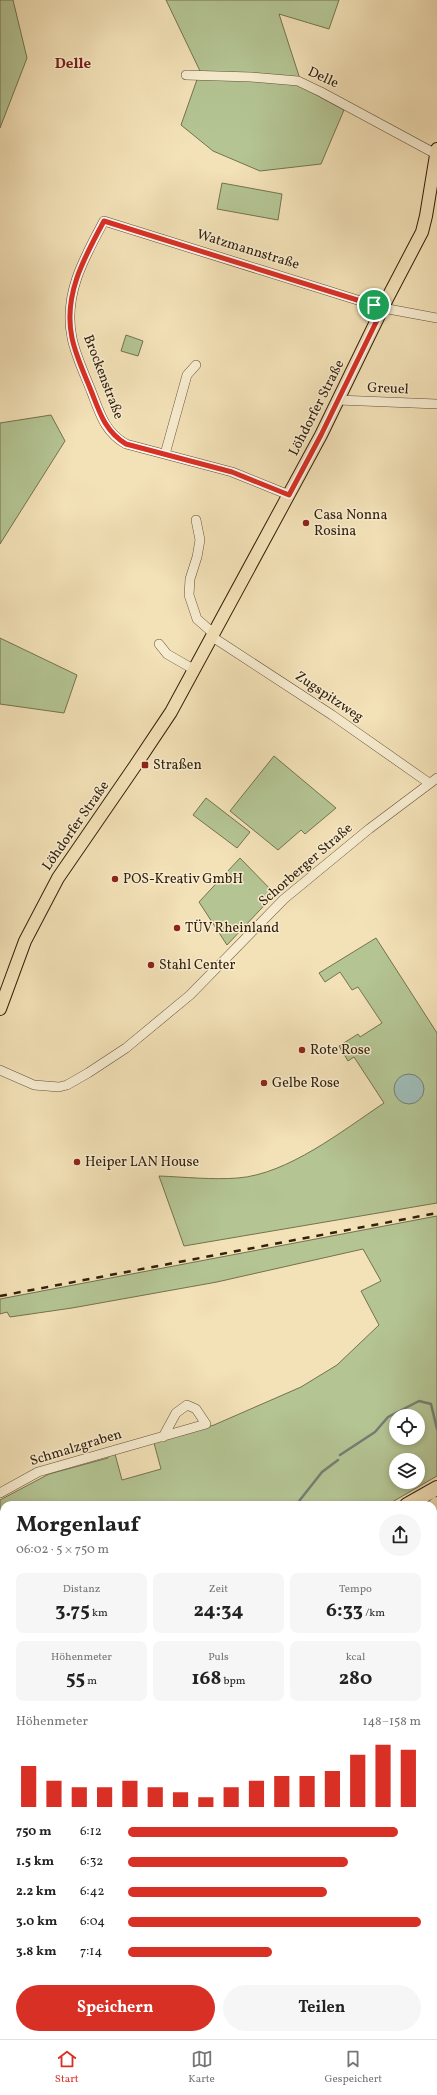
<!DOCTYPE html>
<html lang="de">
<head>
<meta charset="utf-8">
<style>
  :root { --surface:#fff; --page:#f6f6f6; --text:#222; --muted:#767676; --line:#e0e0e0; --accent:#d93025 }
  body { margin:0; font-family:Vollkorn,serif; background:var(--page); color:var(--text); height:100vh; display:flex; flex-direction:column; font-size:15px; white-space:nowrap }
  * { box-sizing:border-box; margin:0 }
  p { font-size:13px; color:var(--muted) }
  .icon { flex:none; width:22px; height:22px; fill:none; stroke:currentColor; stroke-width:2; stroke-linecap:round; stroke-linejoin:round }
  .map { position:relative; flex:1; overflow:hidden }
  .details { position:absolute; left:0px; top:1501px; width:437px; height:538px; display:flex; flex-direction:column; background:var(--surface); border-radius:12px 12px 0 0; box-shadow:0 2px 6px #0003 }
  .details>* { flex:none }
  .buttons { position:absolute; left:389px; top:1409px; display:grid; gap:8px }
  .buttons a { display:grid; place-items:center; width:36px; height:36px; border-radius:50%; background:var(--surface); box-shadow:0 2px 6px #0003; font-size:20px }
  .pin { position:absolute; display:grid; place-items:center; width:34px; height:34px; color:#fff; margin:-17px; border:2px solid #fff; border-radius:50%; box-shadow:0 1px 4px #0007 }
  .round { display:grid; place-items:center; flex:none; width:42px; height:42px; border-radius:21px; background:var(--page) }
  .summary { display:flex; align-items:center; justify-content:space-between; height:68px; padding:0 16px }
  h1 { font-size:22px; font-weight:700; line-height:30px }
  .metrics { display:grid; grid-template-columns:repeat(3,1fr); gap:6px; height:68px; padding:4px 16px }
  .metrics div { display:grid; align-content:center; border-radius:8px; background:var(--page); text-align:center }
  .metrics b { font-size:20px; font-weight:700 }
  .metrics small { font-size:11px; font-weight:400 }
  .metrics p { font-size:11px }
  .chart { height:112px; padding:8px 16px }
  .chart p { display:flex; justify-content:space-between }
  .chart svg { width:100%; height:72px; margin-top:4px; stroke:var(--accent); stroke-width:6 }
  .primary-button { display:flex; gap:8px; margin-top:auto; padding:8px 16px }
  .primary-button a { flex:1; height:46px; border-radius:24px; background:var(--accent); color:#fff; font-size:16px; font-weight:700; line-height:46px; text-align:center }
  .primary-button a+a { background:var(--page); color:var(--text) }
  ul { padding:0 16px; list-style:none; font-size:13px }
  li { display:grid; grid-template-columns:64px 48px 1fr; align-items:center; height:30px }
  li i { height:10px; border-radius:5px; background:var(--accent) }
  .dock { display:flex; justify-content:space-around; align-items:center; height:56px; border-top:1px solid var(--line); background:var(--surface); font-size:11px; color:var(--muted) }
  .dock a { display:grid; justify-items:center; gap:2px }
  .dock .on { color:var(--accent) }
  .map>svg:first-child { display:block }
  .green { fill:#b4c493; stroke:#74724f; fill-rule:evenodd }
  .water { fill:#9ebcb7; stroke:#747e72 }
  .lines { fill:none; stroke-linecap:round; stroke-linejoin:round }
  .stream { stroke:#747e72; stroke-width:2.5 }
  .minor-casing { stroke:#645036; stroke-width:10 }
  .major-casing { stroke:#34200b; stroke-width:14 }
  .highway-casing { stroke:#34200b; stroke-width:16 }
  .minor { stroke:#f7ecd0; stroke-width:9 }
  .major { stroke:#f3e1b7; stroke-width:12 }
  .highway { stroke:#f3e1b7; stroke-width:14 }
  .rail { stroke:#34200b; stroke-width:2.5; stroke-dasharray:7 7; stroke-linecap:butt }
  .route-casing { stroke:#fff; stroke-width:8 }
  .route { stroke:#d93025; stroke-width:5 }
  .poi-dot { fill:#8f2418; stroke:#f7ecd0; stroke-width:1.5 }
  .labels { text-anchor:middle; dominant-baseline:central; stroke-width:3; stroke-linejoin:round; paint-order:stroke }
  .street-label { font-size:14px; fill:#34200b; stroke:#f7ecd0 }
  .poi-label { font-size:14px; fill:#34200b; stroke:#f7ecd0; text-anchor:start }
  .neighbourhood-label { font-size:15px; font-weight:bold; fill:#7a1f14; stroke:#f7ecd0 }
</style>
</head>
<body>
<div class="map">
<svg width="437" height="2039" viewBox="0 0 437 2039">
  <rect width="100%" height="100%" fill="#f3e1b7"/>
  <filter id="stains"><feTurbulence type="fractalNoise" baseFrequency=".005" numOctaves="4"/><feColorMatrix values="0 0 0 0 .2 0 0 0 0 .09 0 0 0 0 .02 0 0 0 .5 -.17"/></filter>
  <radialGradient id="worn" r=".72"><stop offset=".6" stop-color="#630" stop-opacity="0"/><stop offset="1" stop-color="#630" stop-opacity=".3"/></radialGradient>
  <!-- green -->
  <path class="green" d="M0,0H13L27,58L0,128Z
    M166,0H339L329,29L279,14L299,76L300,86L344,110L321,164L260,171L213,151L181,125L200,71Z
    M222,183L282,194L278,220L217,209Z
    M126,335L143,341L138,356L121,351Z
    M51,415L65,441L0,544V423Z
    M0,638L77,675L64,713L0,704Z
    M274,756L336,808L305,834L301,830L278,850L230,811Z
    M206,798L250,832L237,848L193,815Z
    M240,858L275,894L227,945L199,902Z
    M376,938L437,1033V1203L184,1246L159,1176C185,1177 212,1180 238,1178C288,1174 342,1131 384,1103L354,1057L348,1061L339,1046L358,1034L360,1037L382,1023L358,987L352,990L340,972L325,982L319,973Z
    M437,1216V1476L387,1505H4V1695L0,1696V1500L49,1474L108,1458V1456L115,1454L122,1480L161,1469L154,1443L214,1425L301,1387L337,1365L379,1325L361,1291L381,1281L363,1249L217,1282L72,1308L10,1317L7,1312L0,1314V1299ZM396,1416H418V1438H396ZM396,1460H418V1482H396Z
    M4,1730V1825L0,1819V1732Z
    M437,1992V2039H424L423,2035H433V1994Z"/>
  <!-- water -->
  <path class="water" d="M394 1089a15 15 0 1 1 30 0a15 15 0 1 1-30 0Z"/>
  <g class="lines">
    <!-- stream -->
    <path class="stream" d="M340,1455L375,1432L388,1417L419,1401L431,1404L437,1429
      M296,1505L322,1472L338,1460
      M0,1679L4,1677"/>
    <defs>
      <path id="minor" d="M186,75L251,77L298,81L321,92L436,154
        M338,400L437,404
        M165,454L187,375L196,365
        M289,495L232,472L126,444C105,432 100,414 92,393C85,375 76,357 72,338C63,295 84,258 104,221L383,308L437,318
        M196,520L200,540L197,557L190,579L189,595L197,619L213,633
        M211,636L332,715L429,783
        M159,644L167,654L193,669
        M0,1070L34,1085L59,1087L67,1085L88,1073L126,1048L190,995L284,899L369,829L437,778
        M0,1493L38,1472L206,1424L196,1409L187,1405L176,1413L163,1437
        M433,1557L437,1555
        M0,1835L4,1838
        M0,1914L4,1910
        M0,1988L1,1989
        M0,2033L8,2039
        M235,2035L236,2039"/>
      <path id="major" d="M0,1009L25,941L58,878L135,766L171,712L321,435L388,297L422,232L426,216L437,149
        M433,1878L437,1876
        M162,2039L163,2035"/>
      <path id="highway" d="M407,1505L437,1488
        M433,1507L437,1504
        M0,1708L4,1706
        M0,1723L4,1721"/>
    </defs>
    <!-- minor casing -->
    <use href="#minor" class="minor-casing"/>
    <!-- major casing -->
    <use href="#major" class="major-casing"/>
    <!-- highway casing -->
    <use href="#highway" class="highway-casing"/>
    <!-- minor -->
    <use href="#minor" class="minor"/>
    <!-- major -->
    <use href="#major" class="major"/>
    <!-- highway -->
    <use href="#highway" class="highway"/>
    <!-- rail -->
    <path class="rail" d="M0,1296L437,1213"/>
  </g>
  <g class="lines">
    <defs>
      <path id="route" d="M104,221L383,308L321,435L289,495L232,472L126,444C106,432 100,414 92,393C85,375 76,357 72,338C63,295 84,258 104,221Z"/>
    </defs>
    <!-- route casing -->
    <use href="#route" class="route-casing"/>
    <!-- route -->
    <use href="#route" class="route"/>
  </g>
  <!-- markers -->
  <g class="poi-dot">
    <circle cx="306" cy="523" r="4"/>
    <rect x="141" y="761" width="8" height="8" rx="2"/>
    <circle cx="115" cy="879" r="4"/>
    <circle cx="177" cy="928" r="4"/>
    <circle cx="151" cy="965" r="4"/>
    <circle cx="302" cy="1050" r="4"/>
    <circle cx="264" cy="1083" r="4"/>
    <circle cx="77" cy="1162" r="4"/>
  </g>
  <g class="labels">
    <!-- street labels -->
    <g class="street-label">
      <text transform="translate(323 78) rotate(25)">Delle</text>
      <text transform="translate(248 250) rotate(17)">Watzmannstraße</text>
      <text transform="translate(103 377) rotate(69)">Brockenstraße</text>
      <text transform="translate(388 389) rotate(3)">Greuel</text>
      <text transform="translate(317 408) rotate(-63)">Löhdorfer Straße</text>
      <text transform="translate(329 697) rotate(34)">Zugspitzweg</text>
      <text transform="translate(76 826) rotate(-55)">Löhdorfer Straße</text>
      <text transform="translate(306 865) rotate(-41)">Schorberger Straße</text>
      <text transform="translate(76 1448) rotate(-17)">Schmalzgraben</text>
    </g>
    <!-- poi labels -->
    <g class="poi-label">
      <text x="314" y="515">Casa Nonna<tspan x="314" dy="16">Rosina</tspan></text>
      <text x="153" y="765">Straßen</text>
      <text x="123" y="879">POS-Kreativ GmbH</text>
      <text x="185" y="928">TÜV Rheinland</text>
      <text x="159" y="965">Stahl Center</text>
      <text x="310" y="1050">Rote Rose</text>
      <text x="272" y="1083">Gelbe Rose</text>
      <text x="85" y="1162">Heiper LAN House</text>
    </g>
    <!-- neighbourhood labels -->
    <g class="neighbourhood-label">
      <text x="73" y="64">Delle</text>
    </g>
  </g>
  <rect width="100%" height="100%" filter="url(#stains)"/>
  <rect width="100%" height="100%" fill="url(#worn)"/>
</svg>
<div class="buttons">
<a><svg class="icon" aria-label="locate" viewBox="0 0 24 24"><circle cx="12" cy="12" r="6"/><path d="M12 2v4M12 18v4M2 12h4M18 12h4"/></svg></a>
<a><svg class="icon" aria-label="layers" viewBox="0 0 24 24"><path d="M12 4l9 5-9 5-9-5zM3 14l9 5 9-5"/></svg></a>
</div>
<div class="pin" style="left:374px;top:305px;background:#1e9e55"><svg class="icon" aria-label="arrive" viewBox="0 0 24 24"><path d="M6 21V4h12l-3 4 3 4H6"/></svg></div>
<section class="details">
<div class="summary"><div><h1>Morgenlauf</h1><p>06:02 · 5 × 750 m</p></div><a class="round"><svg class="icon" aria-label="share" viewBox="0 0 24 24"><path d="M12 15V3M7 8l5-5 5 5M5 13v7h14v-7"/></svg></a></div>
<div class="metrics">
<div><p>Distanz</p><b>3.75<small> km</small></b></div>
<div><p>Zeit</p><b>24:34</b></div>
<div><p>Tempo</p><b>6:33<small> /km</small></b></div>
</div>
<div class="metrics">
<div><p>Höhenmeter</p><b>55<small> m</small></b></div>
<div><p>Puls</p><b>168<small> bpm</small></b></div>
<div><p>kcal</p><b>280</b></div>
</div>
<div class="chart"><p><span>Höhenmeter</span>148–158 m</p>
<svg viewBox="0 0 160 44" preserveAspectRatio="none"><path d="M5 44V19M15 44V28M25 44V32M35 44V32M45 44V28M55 44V32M65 44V35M75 44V38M85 44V32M95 44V28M105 44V25M115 44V25M125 44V22M135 44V12M145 44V6M155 44V9"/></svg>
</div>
<ul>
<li><b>750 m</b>6:12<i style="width:92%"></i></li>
<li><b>1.5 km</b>6:32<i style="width:75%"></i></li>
<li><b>2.2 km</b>6:42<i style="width:68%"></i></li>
<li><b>3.0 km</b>6:04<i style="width:100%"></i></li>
<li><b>3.8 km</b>7:14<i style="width:49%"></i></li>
</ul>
<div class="primary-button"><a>Speichern</a><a>Teilen</a></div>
</section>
</div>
<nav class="dock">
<a class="on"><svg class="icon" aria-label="home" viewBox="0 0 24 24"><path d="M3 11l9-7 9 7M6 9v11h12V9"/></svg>Start</a>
<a><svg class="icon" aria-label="map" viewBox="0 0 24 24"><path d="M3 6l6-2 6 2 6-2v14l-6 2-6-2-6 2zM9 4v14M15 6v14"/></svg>Karte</a>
<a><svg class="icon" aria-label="saved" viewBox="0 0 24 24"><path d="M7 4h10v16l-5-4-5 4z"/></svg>Gespeichert</a>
</nav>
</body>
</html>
